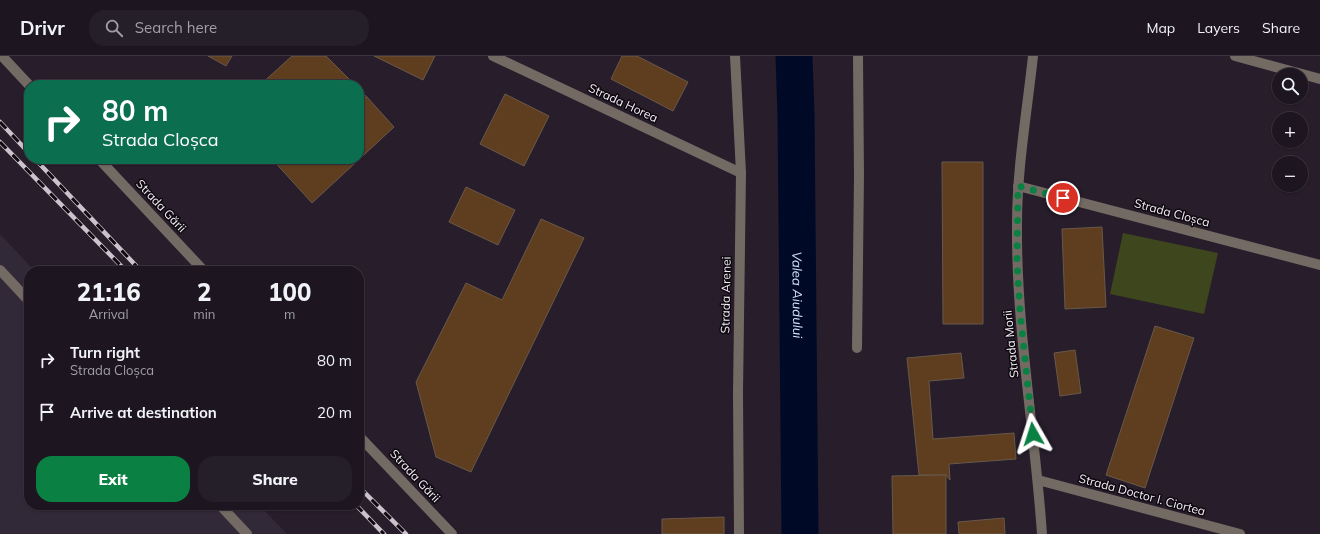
<!DOCTYPE html>
<meta charset="utf-8">
<style>
body{margin:0;font-family:Mulish,sans-serif;background:#251f29;color:#f1f3f6;height:100vh;display:flex;flex-direction:column;font-size:15px;white-space:nowrap}
*{box-sizing:border-box;margin:0}
p{font-size:13px;color:#a09fa5}
.icon{flex:none;width:22px;height:22px;fill:none;stroke:currentColor;stroke-width:2;stroke-linecap:round;stroke-linejoin:round}
.map{position:relative;flex:1;overflow:hidden}
.panel{position:absolute;left:24px;top:210px;width:340px;height:244px;display:flex;flex-direction:column;background:#1d1620;border-radius:16px;box-shadow:0 1px 3px #0004,0 0 0 1px #3b353e}
.panel>*{flex:none}
.top-card{position:absolute;left:24px;top:24px;width:340px;height:84px;border-radius:16px;box-shadow:0 1px 3px #0004,0 0 0 1px #3b353e;background:#0b6e4f;color:#fff;overflow:hidden}
.tools{position:absolute;left:1272px;top:12px;display:grid;gap:8px}
.tools a{display:grid;place-items:center;width:36px;height:36px;border-radius:50%;background:#1d1620;box-shadow:0 1px 3px #0004,0 0 0 1px #3b353e;font-size:20px}
.pin{position:absolute;display:grid;place-items:center;width:34px;height:34px;color:#fff;margin:-17px;border:2px solid #fff;border-radius:50%;box-shadow:0 1px 4px #0007}
.me{position:absolute;width:44px;margin:-22px;rotate:354deg;stroke-linejoin:round;filter:drop-shadow(0 0 3px #0008)}
.turn{display:flex;align-items:center;gap:14px;height:84px;padding:0 12px;font-size:18px}
.turn .icon{width:52px;height:52px;stroke-width:2.5}
.turn b{display:block;font-size:28px;line-height:34px}
.eta{display:flex;justify-content:space-evenly;align-items:center;height:68px;text-align:center}
.eta b{font-size:24px;font-weight:800;line-height:28px}
.action{display:flex;gap:8px;margin-top:auto;padding:8px 12px}
.action a{flex:1;height:46px;border-radius:16px;background:#0b8043;color:#fff;font-size:16px;font-weight:800;line-height:46px;text-align:center}
.action a+a{background:#251f29;color:#f1f3f6}
ul{padding:0;list-style:none}
li{display:flex;align-items:center;gap:12px;height:52px;padding:0 12px}
li div{flex:1}
li b{display:block;font-size:15px}
li em{font-style:normal}
header{display:flex;align-items:center;gap:24px;box-sizing:border-box;height:56px;padding:0 20px;background:#1d1620;border-bottom:1px solid #3b353e}
header strong{font-size:19px}
nav{display:flex;gap:22px;margin-inline-start:auto;font-size:14px}
.search{width:280px;height:36px;background:#251f29;display:flex;align-items:center;gap:10px;box-sizing:border-box;padding:0 14px;border-radius:16px;color:#a09fa5;font-size:15px}
.map>svg:first-child{display:block}
.industrial{fill:#312938}
.green{fill:#3e461d}
.lines{fill:none;stroke-linecap:round;stroke-linejoin:round}
.river{stroke:#000a27;stroke-width:37}
.building{fill:#5f3e1f;stroke:#69584a}
.minor{stroke:#736a64;stroke-width:10}
.rail-casing{stroke:#cac2cd;stroke-width:4.5}
.rail{stroke:#0e090f;stroke-width:3;stroke-dasharray:9;stroke-linecap:butt}
.route{stroke:#0b8043;stroke-width:7;stroke-dasharray:0 12.6}
.labels{text-anchor:middle;stroke-width:3;stroke-linejoin:round;paint-order:stroke}
.street-label{font-size:12px;fill:#f5eef8;stroke:#0e090f}
.water-label{font-size:13px;font-style:italic;fill:#d4e4fd;stroke:#0e090f}
</style>
<header>
<strong>Drivr</strong>
<div class="search"><svg class="icon" aria-label="search" viewBox="0 0 24 24"><circle cx="10" cy="10" r="6"/><path d="M15 15l6 6"/></svg>Search here</div>
<nav><a>Map</a><a>Layers</a><a>Share</a></nav>
</header>
<div class="map">
<svg width="1320" height="478" viewBox="0 0 1320 478">
<rect width="100%" height="100%" fill="#271d2b"/>
<polygon class="industrial" points="0,178 35,215 29,215 29,449 259,449 287,478 0,478"/>
<polygon class="green" points="1123,177 1218,197 1204,258 1110,238"/>
<g class="lines">
<path class="river" id="s1" d="M794 0 796 59 800 478"/>
</g>
<g class="building">
<polygon points="208,0 232,0 226,10"/>
<polygon points="292,0 326,0 355,29 296,29 294,27 292,29 260,29"/>
<polygon points="374,0 435,0 423,24"/>
<polygon points="622,0 637,0 688,26 673,55 611,23"/>
<polygon points="359,33 367,41 359,49"/>
<polygon points="505,38 549,60 524,110 480,88"/>
<polygon points="367,41 394,71 312,147 272,103 359,103 359,49"/>
<polygon points="942,106 983,106 983,268 943,268"/>
<polygon points="466,131 515,154 498,189 449,166"/>
<polygon points="541,163 584,182 471,416 436,401 416,326 466,227 502,244"/>
<polygon points="1102,171 1106,251 1065,253 1062,173"/>
<polygon points="1155,270 1194,282 1145,432 1106,419"/>
<polygon points="1075,294 1081,337 1060,340 1054,297"/>
<polygon points="961,297 964,322 929,325 933,383 1014,377 1016,403 949,408 950,424 946,419 919,419 907,302"/>
<polygon points="946,419 946,478 893,478 892,420"/>
<polygon points="724,461 724,478 662,478 662,463"/>
<polygon points="1004,462 1005,478 959,478 958,466"/>
</g>
<g class="lines">
<g class="minor">
<polyline points="2,0 29,29"/>
<polyline points="493,0 741,117"/>
<polyline points="735,0 741,117 738,337 739,478"/>
<path d="M1033 0C1027 56 1017 112 1017 168 1016 272 1035 375 1042 478"/>
<polyline points="1235,0 1320,23"/>
<polyline points="99,103 204,215"/>
<polyline points="1018,130 1320,209"/>
<polyline points="0,214 29,245"/>
<polyline points="857,292 859,119 858,0"/>
<polyline points="359,380 452,478"/>
<polyline points="1038,424 1240,478"/>
<polyline points="220,449 247,478"/>
</g>
<defs>
<g id="rail">
<polyline points="0,66 29,97"/>
<polyline points="0,86 126,215"/>
<polyline points="35,103 141,215"/>
<polyline points="359,431 406,478"/>
<polyline points="356,449 384,478"/>
</g>
</defs>
<use href="#rail" class="rail-casing"/>
<use href="#rail" class="rail"/>
</g>
<g class="lines">
<polyline class="route" points="1033,378 1020,256 1017,205 1018,130 1063,142"/>
</g>
<g class="labels">
<g class="street-label">
<text transform="translate(623 47) rotate(25)" y="4">Strada Horea</text>
<text transform="translate(161 150) rotate(47)" y="4">Strada Gării</text>
<text transform="translate(1172 157) rotate(15)" y="4">Strada Cloșca</text>
<text transform="translate(726 239) rotate(-89)" y="4">Strada Arenei</text>
<text transform="translate(1011 288) rotate(-96)" y="4">Strada Morii</text>
<text transform="translate(415 420) rotate(47)" y="4">Strada Gării</text>
<text transform="translate(1142 439) rotate(15)" y="4">Strada Doctor I. Ciortea</text>
</g>
<g class="water-label">
<text dy="5" stroke="none"><textPath href="#s1" startOffset="239">Valea Aiudului</textPath></text>
</g>
</g>
</svg>
<div class="tools">
<a><svg class="icon" aria-label="search" viewBox="0 0 24 24"><circle cx="10" cy="10" r="6"/><path d="M15 15l6 6"/></svg></a>
<a>+</a>
<a>−</a>
</div>
<div class="pin" style="left:1063px;top:142px;background:#d93025"><svg class="icon" aria-label="arrive" viewBox="0 0 24 24"><path d="M6 21V4h12l-3 4 3 4H6"/></svg></div>
<svg class="me" style="left:1033px;top:378px" viewBox="-20 -20 40 40"><path d="M0-17L14 15 0 8-14 15z" fill="#0b8043" stroke="#fff" stroke-width="4"/></svg>
<div class="top-card">
<div class="turn"><svg class="icon" aria-label="right" viewBox="0 0 24 24"><path d="M7 20v-9h11M14 6l5 5-5 5"/></svg><div><b>80 m</b>Strada Cloșca</div></div>
</div>
<section class="panel">
<div class="eta">
<div><b>21:16</b><p>Arrival</p></div>
<div><b>2</b><p>min</p></div>
<div><b>100</b><p>m</p></div>
</div>
<ul>
<li><svg class="icon" aria-label="right" viewBox="0 0 24 24"><path d="M7 20v-9h11M14 6l5 5-5 5"/></svg><div><b>Turn right</b><p>Strada Cloșca</p></div><em>80 m</em></li>
<li><svg class="icon" aria-label="arrive" viewBox="0 0 24 24"><path d="M6 21V4h12l-3 4 3 4H6"/></svg><div><b>Arrive at destination</b></div><em>20 m</em></li>
</ul>
<div class="action"><a>Exit</a><a>Share</a></div>
</section>
</div>
